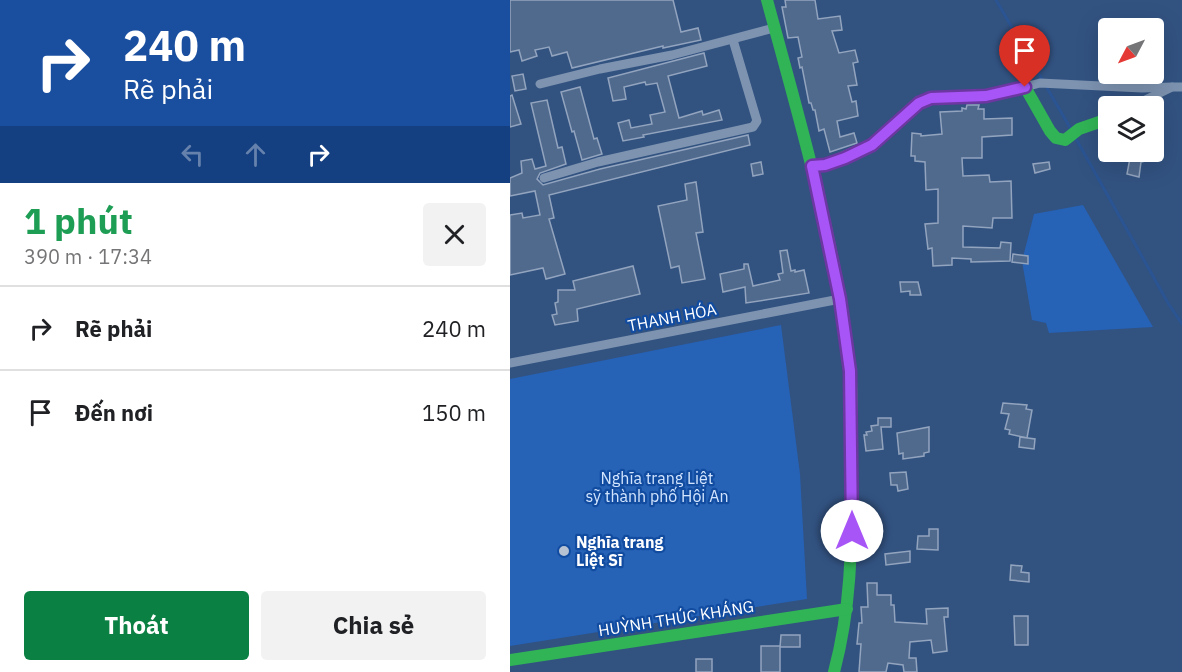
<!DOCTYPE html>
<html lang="vi">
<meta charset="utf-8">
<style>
body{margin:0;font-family:"IBM Plex Sans",sans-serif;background:#f2f2f2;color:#202124;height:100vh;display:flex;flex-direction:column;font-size:22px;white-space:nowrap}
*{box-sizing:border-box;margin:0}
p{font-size:20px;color:#757577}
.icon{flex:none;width:33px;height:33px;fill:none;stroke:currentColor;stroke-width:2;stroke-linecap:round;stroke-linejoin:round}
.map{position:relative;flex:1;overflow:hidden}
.sheet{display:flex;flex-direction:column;background:#fff;width:510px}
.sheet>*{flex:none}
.top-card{background:#1a4fa0;color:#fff;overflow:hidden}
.needle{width:39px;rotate:229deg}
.tools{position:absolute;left:588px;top:18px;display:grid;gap:12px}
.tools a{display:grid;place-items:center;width:66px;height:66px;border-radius:6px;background:#fff;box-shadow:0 6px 24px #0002;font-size:30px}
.pin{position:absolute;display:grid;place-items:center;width:51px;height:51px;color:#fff;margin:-62px -26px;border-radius:50% 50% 50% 0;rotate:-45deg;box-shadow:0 0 6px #0007}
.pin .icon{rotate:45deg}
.me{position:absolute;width:66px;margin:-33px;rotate:0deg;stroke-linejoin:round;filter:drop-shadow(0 0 4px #0008)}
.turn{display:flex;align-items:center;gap:21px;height:126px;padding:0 24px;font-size:27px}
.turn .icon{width:78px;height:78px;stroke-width:2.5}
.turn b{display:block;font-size:42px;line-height:51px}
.lanes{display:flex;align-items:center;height:57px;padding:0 24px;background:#0003;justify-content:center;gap:30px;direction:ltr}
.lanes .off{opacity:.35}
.round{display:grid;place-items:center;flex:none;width:63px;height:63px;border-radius:6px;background:#f2f2f2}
.headline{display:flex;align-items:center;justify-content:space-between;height:102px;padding:0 24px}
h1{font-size:36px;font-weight:800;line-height:45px;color:#1e9e55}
.cta{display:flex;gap:12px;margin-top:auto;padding:12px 24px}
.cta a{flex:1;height:69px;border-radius:6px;background:#0b8043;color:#fff;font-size:24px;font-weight:800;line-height:69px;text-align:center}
.cta a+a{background:#f2f2f2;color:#202124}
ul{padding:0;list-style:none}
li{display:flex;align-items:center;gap:18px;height:84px;padding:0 24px;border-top:2px solid #e0e0e0}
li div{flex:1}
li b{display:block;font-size:22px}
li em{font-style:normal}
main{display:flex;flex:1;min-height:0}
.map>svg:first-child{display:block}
.green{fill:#2662b6}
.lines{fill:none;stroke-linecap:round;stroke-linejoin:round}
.stream{stroke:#2a5492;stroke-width:3}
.building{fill:#506a8e;stroke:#92a4be;stroke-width:1.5}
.street{stroke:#7d93b0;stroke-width:9}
.fast{stroke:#30b455;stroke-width:12}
.route-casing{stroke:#6d37a1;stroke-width:15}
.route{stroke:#a855f7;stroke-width:10}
.poi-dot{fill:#b7c2d3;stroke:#114ca1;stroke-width:2}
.labels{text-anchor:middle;stroke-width:4.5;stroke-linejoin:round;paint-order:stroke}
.street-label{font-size:16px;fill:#fff;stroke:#114ca1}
.park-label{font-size:16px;fill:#d3e5fe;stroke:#114ca1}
.poi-label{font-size:16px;font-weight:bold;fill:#fff;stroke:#114ca1;text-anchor:start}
</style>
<main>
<section class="sheet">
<div class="top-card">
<div class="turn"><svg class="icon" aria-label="right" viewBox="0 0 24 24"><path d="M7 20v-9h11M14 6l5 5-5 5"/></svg><div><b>240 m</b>Rẽ phải</div></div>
<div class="lanes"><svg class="icon off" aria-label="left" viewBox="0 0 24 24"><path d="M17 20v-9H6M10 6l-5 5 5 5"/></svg><svg class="icon off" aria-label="ahead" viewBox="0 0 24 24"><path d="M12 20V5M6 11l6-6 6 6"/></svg><svg class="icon" aria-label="right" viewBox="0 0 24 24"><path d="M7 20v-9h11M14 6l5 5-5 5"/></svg></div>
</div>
<div class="headline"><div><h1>1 phút</h1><p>390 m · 17:34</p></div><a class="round"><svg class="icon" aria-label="close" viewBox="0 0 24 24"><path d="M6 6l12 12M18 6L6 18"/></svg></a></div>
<ul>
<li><svg class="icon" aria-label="right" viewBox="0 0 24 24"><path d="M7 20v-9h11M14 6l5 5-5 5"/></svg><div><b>Rẽ phải</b></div><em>240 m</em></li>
<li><svg class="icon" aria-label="arrive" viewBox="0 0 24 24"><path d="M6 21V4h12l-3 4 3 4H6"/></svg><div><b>Đến nơi</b></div><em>150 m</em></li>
</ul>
<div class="cta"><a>Thoát</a><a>Chia sẻ</a></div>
</section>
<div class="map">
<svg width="672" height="672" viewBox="0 0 672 672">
<rect width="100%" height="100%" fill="#325280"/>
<g class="green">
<polygon points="573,205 643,327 539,333 536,323 522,320 512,261 524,214"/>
<polygon points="271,325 290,474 297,599 0,646 0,379"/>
</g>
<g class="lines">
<g class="stream">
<polyline points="486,0 562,131"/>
<polyline points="565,137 658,303 672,324"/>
</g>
</g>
<g class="building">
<polygon points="0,0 163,0 171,32 188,28 191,40 153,48 153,46 62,68 57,52 42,56 39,47 25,50 27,56 12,61 9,50 0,52"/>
<polygon points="275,0 305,0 308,19 330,16 332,30 322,31 329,53 345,50 348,62 343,63 347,85 338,86 342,102 346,101 348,116 327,121 330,137 344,133 347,143 320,152 314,129 309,131 305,110 303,110 301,103 299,103 292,67 290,68 288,58 292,57 288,37 278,38 272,7 276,7"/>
<polygon points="194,53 197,66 158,76 169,118 192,111 193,115 209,110 212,120 133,135 134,137 113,141 108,123 119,120 121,128 142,124 140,115 155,112 147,83 136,85 135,82 114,87 116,99 103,101 98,78"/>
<polygon points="13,74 16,89 5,91 2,76"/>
<polygon points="70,87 84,139 87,138 92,154 72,160 64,131 62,132 51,92"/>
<polygon points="2,95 11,124 0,127 0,96"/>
<polygon points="37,100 48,148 52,147 56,164 30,173 27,179 33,185 90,169 238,135 240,145 39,195 44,218 39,219 55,274 36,279 33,268 0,275 0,215 12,213 13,218 30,215 25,191 0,196 0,178 12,173 11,161 22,159 25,169 36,166 21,103"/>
<polygon points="457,105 469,105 468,109 474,109 474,119 502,118 502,135 472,137 472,158 452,158 453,176 479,175 480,182 501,181 502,218 483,218 482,228 453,226 453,247 490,248 491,242 501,243 500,261 461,262 461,259 442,258 442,265 423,266 422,248 418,249 415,224 428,223 428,189 416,190 415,162 405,161 405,156 401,156 402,133 411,134 411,136 432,134 430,112 452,111 452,108 456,109"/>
<polygon points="625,152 634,152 636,161 631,162 629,177 617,174 620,158 627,160"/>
<polygon points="251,162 253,174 243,176 241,164"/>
<polygon points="539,162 540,169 525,173 523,164"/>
<polygon points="186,182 193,232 186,233 195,279 172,283 169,266 161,268 148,206 177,200 175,184"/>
<polygon points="277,250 281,271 285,270 285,272 294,270 299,293 236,303 235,287 213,292 210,274 234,269 234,264 238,264 243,286 270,280 268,274 273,273 270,251"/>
<polygon points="503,254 518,256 518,264 502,262"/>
<polygon points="123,266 130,294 67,309 68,321 45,325 42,315 47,314 45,303 48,302 48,290 65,290 63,281"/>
<polygon points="390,282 408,282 411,295 400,295 400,291 391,292"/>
<polygon points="493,403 517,405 516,409 522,410 517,438 499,434 500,430 495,429 499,414 491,413"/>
<polygon points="368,418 381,418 381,427 371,427 373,449 356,451 354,435 357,435 356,432 362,431 361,426 368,425"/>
<polygon points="419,427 419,452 414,453 414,456 393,459 393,453 389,454 387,433"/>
<polygon points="510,437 525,439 524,449 509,447"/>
<polygon points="396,472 398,489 388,491 387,485 381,485 380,473"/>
<polygon points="419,529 428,529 428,550 407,549 408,536 419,536"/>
<polygon points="400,551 400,562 376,565 375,554"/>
<polygon points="501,565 512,566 511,572 519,573 519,582 500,580"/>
<polygon points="357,583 367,583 367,595 381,595 381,605 384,605 385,622 417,624 416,609 438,608 438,617 434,617 437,651 423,653 421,640 400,642 399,658 406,658 407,672 394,672 393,665 378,663 376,672 349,672 351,644 347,644 349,623 352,623 351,607 358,607"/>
<polygon points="504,616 518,616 518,645 505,645"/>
<polygon points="271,635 290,635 290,647 270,647"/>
<rect x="251" y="646" width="19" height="26"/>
<rect x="186" y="659" width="16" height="13"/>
</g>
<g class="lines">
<g class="street">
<polyline points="30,84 90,69 162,55 264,28"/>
<polyline points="515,87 530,83 632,88 662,87"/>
<polyline points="623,106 662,87 672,87"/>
<polyline points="34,178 88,162 243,127 247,121 223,40"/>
<polyline points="0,363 330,299"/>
</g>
<g class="fast">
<path d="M257 0C290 121 326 243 340 369 344 406 341 445 341 482 342 549 341 608 324 672"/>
<polyline points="302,166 315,165 362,145 409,103 421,98 476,96 515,87 540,131 546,138 555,140 569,129 598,119"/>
<polyline points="0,660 337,609"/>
</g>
</g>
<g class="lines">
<defs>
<polyline id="route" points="342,531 340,371 330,299 302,166 315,165 335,158 362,145 409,103 421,98 476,96 515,87"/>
</defs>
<use href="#route" class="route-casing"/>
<use href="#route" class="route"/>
</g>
<circle class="poi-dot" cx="54" cy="551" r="6"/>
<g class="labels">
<g class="street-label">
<text transform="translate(162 317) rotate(-11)" y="6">THANH HÓA</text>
<text transform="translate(166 618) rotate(-9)" y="6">HUỲNH THÚC KHÁNG</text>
</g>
<g class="park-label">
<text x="147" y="484">Nghĩa trang Liệt<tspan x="147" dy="18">sỹ thành phố Hội An</tspan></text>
</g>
<g class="poi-label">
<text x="66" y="548">Nghĩa trang<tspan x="66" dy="18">Liệt Sĩ</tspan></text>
</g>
</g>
</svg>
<div class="tools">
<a><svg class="needle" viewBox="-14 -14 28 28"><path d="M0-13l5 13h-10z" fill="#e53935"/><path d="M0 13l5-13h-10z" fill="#757577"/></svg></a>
<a><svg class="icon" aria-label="layers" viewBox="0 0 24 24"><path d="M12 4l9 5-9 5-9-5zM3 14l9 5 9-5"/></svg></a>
</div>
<div class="pin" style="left:515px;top:87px;background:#d93025"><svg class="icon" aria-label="arrive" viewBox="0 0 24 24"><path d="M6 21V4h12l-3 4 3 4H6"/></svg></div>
<svg class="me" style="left:342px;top:531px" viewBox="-20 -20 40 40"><circle r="19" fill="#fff"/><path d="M0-13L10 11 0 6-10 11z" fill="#a855f7"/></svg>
</div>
</main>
